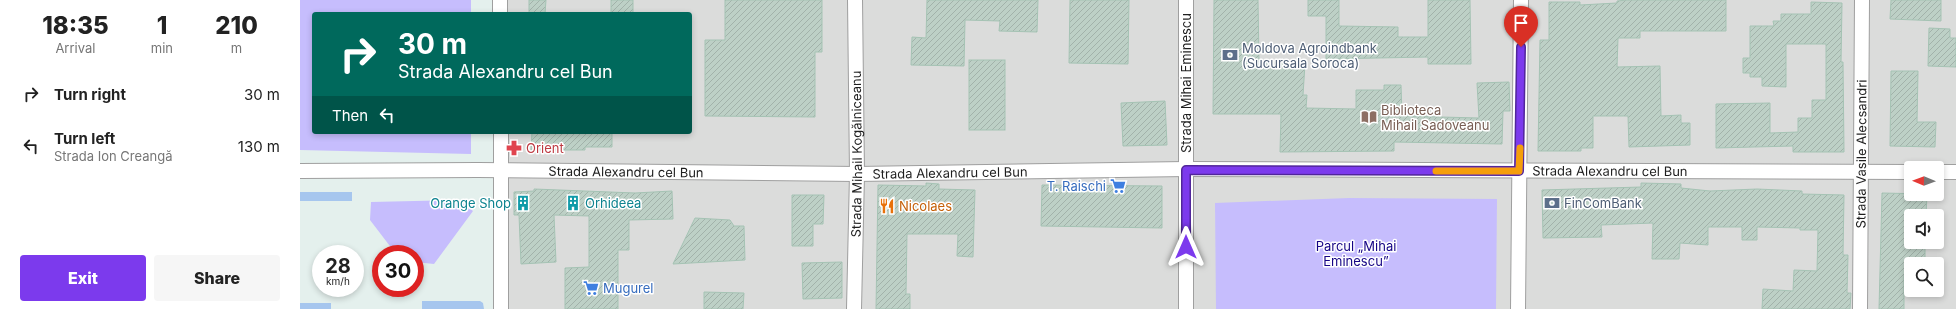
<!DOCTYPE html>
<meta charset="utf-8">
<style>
body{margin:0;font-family:Inter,sans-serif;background:#f6f6f6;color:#222;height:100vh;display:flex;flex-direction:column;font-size:15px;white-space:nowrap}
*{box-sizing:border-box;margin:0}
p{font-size:13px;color:#767676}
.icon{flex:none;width:22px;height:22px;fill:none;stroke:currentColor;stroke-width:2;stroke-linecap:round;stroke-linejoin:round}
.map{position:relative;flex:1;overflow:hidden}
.drawer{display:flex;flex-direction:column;background:#fff;width:300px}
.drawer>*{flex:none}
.top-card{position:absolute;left:12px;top:12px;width:380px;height:122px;border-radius:4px;box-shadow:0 2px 6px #0003;background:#00695c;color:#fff;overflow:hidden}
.needle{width:26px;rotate:271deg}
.tools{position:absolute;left:1604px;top:161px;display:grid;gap:8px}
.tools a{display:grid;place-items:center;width:40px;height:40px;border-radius:4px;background:#fff;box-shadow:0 2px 6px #0003;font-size:20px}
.speed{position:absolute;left:12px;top:245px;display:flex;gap:8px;font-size:20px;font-weight:700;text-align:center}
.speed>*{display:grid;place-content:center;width:52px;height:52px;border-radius:50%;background:#fff;box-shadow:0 2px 6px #0003;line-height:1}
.speed small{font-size:10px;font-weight:400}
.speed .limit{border:6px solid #d22;background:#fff;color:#111}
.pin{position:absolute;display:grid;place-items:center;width:34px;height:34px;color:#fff;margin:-41px -17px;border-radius:50% 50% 50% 0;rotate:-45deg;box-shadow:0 0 4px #0007}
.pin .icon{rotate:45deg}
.me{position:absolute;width:44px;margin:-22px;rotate:0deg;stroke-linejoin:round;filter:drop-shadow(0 0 3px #0008)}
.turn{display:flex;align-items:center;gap:14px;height:84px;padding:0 20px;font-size:18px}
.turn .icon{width:52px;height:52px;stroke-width:2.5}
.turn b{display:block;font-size:28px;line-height:34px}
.then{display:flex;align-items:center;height:38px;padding:0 20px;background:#0003;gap:8px;font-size:15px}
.eta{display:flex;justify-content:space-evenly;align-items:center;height:68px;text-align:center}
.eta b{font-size:24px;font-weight:800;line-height:28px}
.action{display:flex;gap:8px;margin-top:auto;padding:8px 20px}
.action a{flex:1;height:46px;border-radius:4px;background:#7c3aed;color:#fff;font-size:16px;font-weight:800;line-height:46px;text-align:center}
.action a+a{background:#f6f6f6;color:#222}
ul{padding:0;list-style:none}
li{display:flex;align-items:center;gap:12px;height:52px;padding:0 20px}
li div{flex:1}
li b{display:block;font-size:15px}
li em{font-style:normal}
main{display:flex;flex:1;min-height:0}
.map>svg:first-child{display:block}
.residential{fill:#dbdcdb;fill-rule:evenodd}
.grass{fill:#a6c6ee}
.park{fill:#c6bdfd}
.building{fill:url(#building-hatch);stroke:#a5c3b4}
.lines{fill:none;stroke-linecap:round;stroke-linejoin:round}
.minor-casing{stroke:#9f9f9f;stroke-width:16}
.minor{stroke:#fff;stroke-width:14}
.route-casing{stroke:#51269a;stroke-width:10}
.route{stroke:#7c3aed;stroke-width:7}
.slow{stroke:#f59e0b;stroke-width:7}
.labels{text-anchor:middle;stroke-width:3;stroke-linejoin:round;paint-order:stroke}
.service-label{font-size:13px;fill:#4e5e75;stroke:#fff;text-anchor:start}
.street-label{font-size:13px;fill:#1e1e1e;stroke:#fff}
.education-label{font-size:13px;fill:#785e54;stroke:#fff;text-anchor:start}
.health-label{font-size:13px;fill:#be3a42;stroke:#fff;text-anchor:start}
.shop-label{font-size:13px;fill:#366cbe;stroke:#fff;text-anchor:end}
.culture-label{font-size:13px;fill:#0d838f;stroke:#fff;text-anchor:end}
.food-label{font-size:13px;fill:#c56008;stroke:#fff;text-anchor:start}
.park-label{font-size:13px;fill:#150485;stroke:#fff}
</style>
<main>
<section class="drawer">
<div class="eta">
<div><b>18:35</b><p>Arrival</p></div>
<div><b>1</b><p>min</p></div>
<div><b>210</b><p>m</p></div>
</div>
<ul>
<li><svg class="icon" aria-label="right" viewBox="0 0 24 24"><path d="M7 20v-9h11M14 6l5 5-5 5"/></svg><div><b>Turn right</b></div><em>30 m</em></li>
<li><svg class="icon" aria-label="left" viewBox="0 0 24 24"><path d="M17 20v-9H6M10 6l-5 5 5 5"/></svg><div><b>Turn left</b><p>Strada Ion Creangă</p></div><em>130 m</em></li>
</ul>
<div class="action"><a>Exit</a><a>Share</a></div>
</section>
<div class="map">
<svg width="1656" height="309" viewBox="0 0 1656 309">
<defs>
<pattern id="building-hatch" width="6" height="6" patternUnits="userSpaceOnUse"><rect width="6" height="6" fill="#bdd0c6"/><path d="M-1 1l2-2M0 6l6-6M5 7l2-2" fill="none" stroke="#a2b2aa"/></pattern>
</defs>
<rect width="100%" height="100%" fill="#e4f0ed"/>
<path class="residential" d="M193 0H1656V309H193V132H390V14H193ZM1611 168H1637V194H1611ZM1611 216H1637V242H1611ZM1611 264H1637V290H1611Z"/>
<g class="grass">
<rect x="0" y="192" width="52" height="9"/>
<polygon points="122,301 180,301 183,303 184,309 122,309"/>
<rect x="0" y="303" width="31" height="6"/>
</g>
<g class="park">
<polygon points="0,0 171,0 171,14 14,14 14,132 171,132 171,154 0,150"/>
<polygon points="1049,198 1197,199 1196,309 916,309 915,203"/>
<polygon points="158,200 173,211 134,264 115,262 115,254 96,254 70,220 71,202"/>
</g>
<g class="building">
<polygon points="229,0 246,0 245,14 229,14"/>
<rect x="311" y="0" width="22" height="14"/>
<polygon points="425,0 522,0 522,52 515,52 515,117 405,116 405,40 425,40"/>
<polygon points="627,0 738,0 737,32 699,31 700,21 665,20 664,66 611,65 612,37 626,38"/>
<polygon points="770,0 829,0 828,64 769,63"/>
<polygon points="914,0 958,0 959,61 1005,64 1003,95 1007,95 1006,108 1056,109 1056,90 1084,90 1084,85 1101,85 1102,116 1179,118 1177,83 1209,82 1210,111 1203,111 1202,144 1094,142 1094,151 980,152 981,114 913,114"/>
<polygon points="1008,0 1039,0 1039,26 1098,27 1098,37 1128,37 1128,0 1170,0 1171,64 1128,64 1128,57 1026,59 1026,16 1008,16"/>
<polygon points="1327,0 1426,0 1426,31 1340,31 1340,38 1318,38 1317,67 1360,66 1361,116 1381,115 1381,123 1390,123 1390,145 1329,147 1328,116 1293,116 1293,148 1281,148 1281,151 1238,151 1240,40 1249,40 1249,2 1280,2 1280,5 1317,3 1317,1"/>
<polygon points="1591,0 1641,0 1641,21 1590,19"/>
<polygon points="1511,2 1542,3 1541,62 1543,62 1544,152 1493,152 1493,146 1416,148 1416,104 1470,103 1470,133 1498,132 1498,118 1512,118 1512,100 1526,100 1526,44 1486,44 1486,87 1462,86 1462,77 1450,77 1450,73 1443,73 1443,58 1450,58 1450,26 1474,26 1473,21 1481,21 1481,14 1511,14"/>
<polygon points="1629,28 1650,29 1650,38 1656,38 1656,67 1628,66"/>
<rect x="669" y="60" width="36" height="70"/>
<polygon points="1591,71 1618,71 1617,122 1636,122 1635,147 1590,146"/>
<polygon points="865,101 867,145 823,146 821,103"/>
<polygon points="232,132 312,132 312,147 285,147 285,150 231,150"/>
<polygon points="626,183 639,184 639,189 675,190 673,257 657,256 658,234 607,234 606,294 610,294 610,309 576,309 578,185 626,186"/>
<polygon points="1341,183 1381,184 1381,188 1410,191 1457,189 1502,191 1502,194 1544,195 1543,255 1548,255 1547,293 1551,293 1550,309 1462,309 1463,289 1493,291 1494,270 1517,271 1518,230 1500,230 1500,228 1457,227 1457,240 1442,240 1442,227 1408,227 1408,245 1380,243 1379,259 1352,259 1353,223 1301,225 1302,237 1243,238 1242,190 1341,187"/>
<polygon points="742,185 862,186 862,228 741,226"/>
<polygon points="234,189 335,193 372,191 373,219 329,220 329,250 318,250 318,309 265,309 265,268 289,267 289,216 254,215 256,262 221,264 219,215 214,215 214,192 234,191"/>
<polygon points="1582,193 1627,194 1626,216 1611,216 1611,242 1625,242 1625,264 1611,264 1611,275 1604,275 1604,309 1579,309"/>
<polygon points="492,195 524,195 523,224 513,224 513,246 492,246"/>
<polygon points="395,218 430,220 434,226 444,226 445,260 373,264"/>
<polygon points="542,262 542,298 503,299 502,263"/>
<polygon points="404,292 444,293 443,309 404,309"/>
</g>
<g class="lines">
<defs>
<g id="minor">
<polyline points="200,0 200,14"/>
<polyline points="886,0 886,309"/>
<polyline points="201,132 201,309"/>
<path id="s1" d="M0 171 177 170 557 174 886 169 1611 172"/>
<polyline points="1637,172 1656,172"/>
<path id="s2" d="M554 309 557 174 555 0"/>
<polyline points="1218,309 1221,0"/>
<path id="s3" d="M1560 309 1562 0"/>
</g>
</defs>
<use href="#minor" class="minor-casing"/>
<use href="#minor" class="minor"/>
</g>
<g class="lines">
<defs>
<polyline id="route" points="886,247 886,170 1219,171 1221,47"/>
</defs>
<use href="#route" class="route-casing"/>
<use href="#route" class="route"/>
<polyline class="slow" points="1136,171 1219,171 1220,148"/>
</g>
<defs>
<symbol id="bank-bare" viewBox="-9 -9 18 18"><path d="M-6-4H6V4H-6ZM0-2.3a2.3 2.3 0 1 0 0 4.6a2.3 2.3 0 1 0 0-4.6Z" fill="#5c6f8a" stroke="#fff" stroke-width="2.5" paint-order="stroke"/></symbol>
<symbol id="library-bare" viewBox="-9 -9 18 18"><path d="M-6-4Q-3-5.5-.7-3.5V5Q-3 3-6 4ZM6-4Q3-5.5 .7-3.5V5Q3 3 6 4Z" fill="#8d6e63" stroke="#fff" stroke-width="2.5" paint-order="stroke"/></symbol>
<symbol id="pharmacy-bare" viewBox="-9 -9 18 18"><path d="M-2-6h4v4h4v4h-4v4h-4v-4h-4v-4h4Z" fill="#e0444e" stroke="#fff" stroke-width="2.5" paint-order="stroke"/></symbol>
<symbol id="supermarket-bare" viewBox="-9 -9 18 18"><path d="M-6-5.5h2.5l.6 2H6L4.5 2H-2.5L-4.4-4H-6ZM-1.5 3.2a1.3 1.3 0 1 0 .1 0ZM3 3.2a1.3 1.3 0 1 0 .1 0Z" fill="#3f7fe0" stroke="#fff" stroke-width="2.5" paint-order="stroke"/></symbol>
<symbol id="building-bare" viewBox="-9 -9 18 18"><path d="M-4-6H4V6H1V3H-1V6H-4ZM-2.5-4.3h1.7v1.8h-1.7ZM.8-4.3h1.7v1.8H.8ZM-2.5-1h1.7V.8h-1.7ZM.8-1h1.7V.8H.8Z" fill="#0f9aa8" stroke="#fff" stroke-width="2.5" paint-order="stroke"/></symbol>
<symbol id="restaurant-bare" viewBox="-9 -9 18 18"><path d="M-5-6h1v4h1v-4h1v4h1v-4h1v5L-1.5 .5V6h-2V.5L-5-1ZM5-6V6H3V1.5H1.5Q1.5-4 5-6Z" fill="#e8710a" stroke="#fff" stroke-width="2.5" paint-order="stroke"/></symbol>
</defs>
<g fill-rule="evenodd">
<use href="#bank-bare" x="919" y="44" width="22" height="22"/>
<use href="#library-bare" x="1058" y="106" width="22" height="22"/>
<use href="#pharmacy-bare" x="203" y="137" width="22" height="22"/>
<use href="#supermarket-bare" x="807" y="175" width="22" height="22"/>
<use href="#building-bare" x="212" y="192" width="22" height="22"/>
<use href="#building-bare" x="262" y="192" width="22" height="22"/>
<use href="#bank-bare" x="1241" y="192" width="22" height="22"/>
<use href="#restaurant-bare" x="576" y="195" width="22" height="22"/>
<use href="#supermarket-bare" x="280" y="277" width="22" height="22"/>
</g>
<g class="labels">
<g class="service-label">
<text x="942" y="53">Moldova Agroindbank<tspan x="942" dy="15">(Sucursala Soroca)</tspan></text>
<text x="1264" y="208">FinComBank</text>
</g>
<g class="street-label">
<text transform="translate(886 83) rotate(-90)" y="5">Strada Mihai Eminescu</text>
<text dy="5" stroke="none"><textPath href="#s2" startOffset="155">Strada Mihail Kogălniceanu</textPath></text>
<text dy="5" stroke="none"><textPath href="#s3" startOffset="155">Strada Vasile Alecsandri</textPath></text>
<text dy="5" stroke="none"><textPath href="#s1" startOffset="326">Strada Alexandru cel Bun</textPath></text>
<text dy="5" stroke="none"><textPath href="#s1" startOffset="1310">Strada Alexandru cel Bun</textPath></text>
<text dy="5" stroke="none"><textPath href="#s1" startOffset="650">Strada Alexandru cel Bun</textPath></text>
</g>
<g class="education-label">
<text x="1081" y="115">Biblioteca<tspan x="1081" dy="15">Mihail Sadoveanu</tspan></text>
</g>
<g class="health-label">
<text x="226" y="153">Orient</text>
</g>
<g class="shop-label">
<text x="806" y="191">T. Raischi</text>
<text x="303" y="293" text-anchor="start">Mugurel</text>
</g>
<g class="culture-label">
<text x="211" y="208">Orange Shop</text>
<text x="285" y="208" text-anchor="start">Orhideea</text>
</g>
<g class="food-label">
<text x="599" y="211">Nicolaes</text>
</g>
<g class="park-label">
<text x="1056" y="251">Parcul „Mihai<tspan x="1056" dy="15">Eminescu”</tspan></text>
</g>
</g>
</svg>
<div class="tools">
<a><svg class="needle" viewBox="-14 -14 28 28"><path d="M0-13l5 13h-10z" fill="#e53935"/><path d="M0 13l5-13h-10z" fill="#767676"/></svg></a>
<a><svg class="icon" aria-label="sound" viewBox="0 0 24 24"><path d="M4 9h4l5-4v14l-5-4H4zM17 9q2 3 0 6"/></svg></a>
<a><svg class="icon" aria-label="search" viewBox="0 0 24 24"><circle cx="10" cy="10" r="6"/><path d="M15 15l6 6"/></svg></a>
</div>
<div class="speed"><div>28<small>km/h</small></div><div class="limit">30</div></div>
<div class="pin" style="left:1221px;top:47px;background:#d93025"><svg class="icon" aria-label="arrive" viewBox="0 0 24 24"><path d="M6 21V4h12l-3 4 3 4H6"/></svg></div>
<svg class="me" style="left:886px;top:247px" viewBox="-20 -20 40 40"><path d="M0-17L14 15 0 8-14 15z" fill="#7c3aed" stroke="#fff" stroke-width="4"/></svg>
<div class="top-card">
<div class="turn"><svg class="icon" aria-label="right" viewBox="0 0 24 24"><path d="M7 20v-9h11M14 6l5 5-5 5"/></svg><div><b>30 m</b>Strada Alexandru cel Bun</div></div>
<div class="then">Then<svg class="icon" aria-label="left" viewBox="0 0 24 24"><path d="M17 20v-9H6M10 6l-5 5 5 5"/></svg></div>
</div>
</div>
</main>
